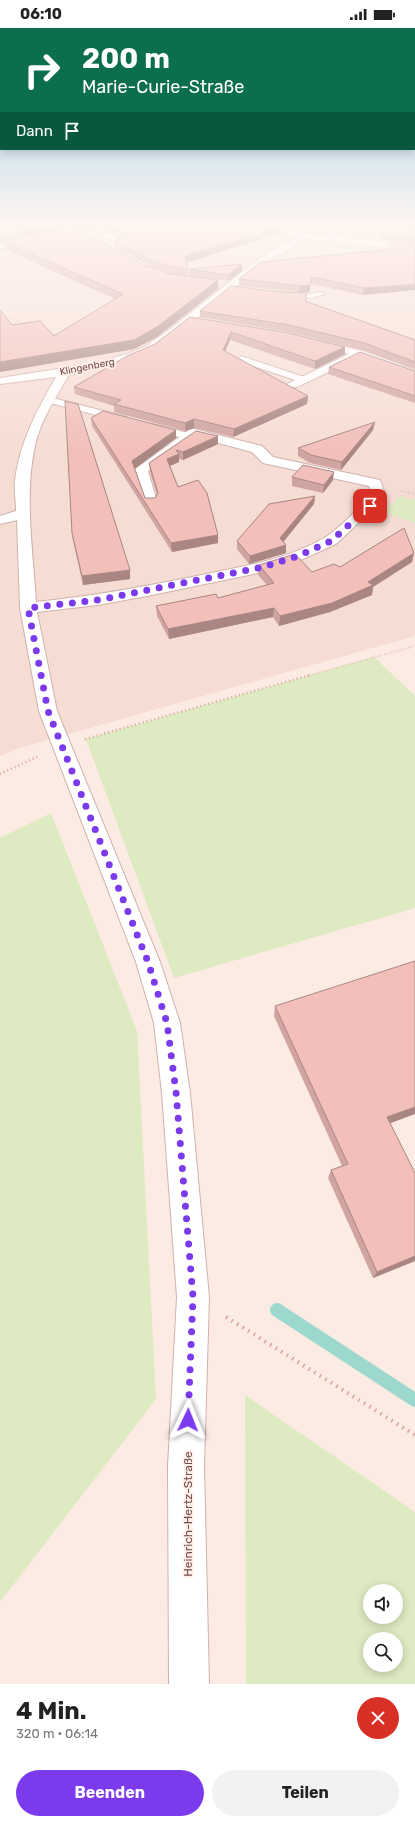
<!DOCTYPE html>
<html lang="de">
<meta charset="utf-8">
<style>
body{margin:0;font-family:Rubik,sans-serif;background:#f2f2f2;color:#222;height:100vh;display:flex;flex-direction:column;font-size:15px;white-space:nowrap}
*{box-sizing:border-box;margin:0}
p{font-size:13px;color:#767676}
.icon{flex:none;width:22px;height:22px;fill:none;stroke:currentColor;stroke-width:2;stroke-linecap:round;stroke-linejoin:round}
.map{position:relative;height:1656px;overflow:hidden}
.panel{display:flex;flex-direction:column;background:#fff;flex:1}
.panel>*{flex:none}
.banner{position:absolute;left:0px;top:0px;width:415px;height:122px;box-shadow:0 2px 10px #0003;background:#0b6e4f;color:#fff;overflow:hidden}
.fabs{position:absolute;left:363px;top:1556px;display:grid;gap:8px}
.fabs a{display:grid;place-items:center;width:40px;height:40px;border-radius:50%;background:#fff;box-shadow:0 2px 10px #0003;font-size:20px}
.pin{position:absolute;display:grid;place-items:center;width:34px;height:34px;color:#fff;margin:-17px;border-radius:8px;box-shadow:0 2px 6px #0006}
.me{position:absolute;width:44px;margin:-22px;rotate:2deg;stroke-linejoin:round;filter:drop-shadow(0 0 3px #0008)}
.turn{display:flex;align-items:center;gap:14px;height:84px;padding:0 16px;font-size:18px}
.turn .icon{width:52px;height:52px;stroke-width:2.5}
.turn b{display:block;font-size:28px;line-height:34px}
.then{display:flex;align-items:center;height:38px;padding:0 16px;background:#0003;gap:8px;font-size:15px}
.round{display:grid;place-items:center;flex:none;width:42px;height:42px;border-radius:21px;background:#f2f2f2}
.head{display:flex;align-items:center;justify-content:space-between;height:68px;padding:0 16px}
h1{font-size:24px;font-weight:700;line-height:30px}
.button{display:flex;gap:8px;margin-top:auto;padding:8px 16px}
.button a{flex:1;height:46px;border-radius:24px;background:#7c3aed;color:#fff;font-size:16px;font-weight:700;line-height:46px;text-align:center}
.button a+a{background:#f2f2f2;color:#222}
.status{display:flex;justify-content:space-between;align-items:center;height:28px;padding:0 20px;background:#fff;direction:ltr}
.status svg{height:11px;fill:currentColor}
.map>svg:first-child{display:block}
.residential{fill:#f6ddd4}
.green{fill:#deeac1;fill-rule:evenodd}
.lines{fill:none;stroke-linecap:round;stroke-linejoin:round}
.stream{stroke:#9dd8cf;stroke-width:14}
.service-casing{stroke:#d0b1ac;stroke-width:2}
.minor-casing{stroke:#d0b1ac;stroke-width:2}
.secondary-casing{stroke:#d6b1ab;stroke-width:2}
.path-far3{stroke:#d7a29d;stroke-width:1;stroke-dasharray:0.5 1.5;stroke-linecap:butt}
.path-far2{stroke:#d7a29d;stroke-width:2;stroke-dasharray:0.5 2;stroke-linecap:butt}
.path-far1{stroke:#d7a29d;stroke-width:2.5;stroke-dasharray:1 3;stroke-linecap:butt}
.path{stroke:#d7a29d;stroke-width:4;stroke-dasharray:1.5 5;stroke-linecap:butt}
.service{fill:#fff;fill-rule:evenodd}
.minor{fill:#fff;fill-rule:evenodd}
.secondary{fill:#fff;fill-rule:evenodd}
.wall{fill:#d0a4a0}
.shaded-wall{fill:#a98682}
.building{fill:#f2bfba;stroke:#a98682}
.route{stroke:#7c3aed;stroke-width:7;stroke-dasharray:0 12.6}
.labels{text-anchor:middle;stroke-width:4;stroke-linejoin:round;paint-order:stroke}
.far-street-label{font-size:10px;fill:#754b49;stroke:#fff0e9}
.street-label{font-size:12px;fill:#754b49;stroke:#fff0e9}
</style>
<div class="status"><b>06:10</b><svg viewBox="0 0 49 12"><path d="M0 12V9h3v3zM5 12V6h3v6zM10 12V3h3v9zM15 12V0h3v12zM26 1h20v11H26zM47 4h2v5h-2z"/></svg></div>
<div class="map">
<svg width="415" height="1656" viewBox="0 0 415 1656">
<rect width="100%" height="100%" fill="#fcebe3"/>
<polygon class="residential" points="0,194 415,194 415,608 16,721 0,728"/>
<g class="green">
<polygon points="327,216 328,216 382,221 279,229 298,218"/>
<polygon points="400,468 415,472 415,495 383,484"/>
<polygon points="374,629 415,668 415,880 174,950 86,711"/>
<polygon points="51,785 137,1003 156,1371 0,1574 0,810"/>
<path d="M245 1367 415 1484V1656H246ZM370 1563H396V1589H370ZM370 1611H396V1637H370Z"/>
</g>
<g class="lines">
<polyline class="stream" points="277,1282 415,1372"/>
<defs>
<g id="service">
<polygon points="362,194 372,195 318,211 313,210"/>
<polygon points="98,201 124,213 126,214 104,221 100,219 101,217 115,214 97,205 80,208 77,206"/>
<polygon points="27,211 29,212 29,214 0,220 0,216"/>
<polygon points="279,264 311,266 321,264 325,266 311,270 282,268 278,266"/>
<polygon points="241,328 307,350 309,352 307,354 301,354 238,333 236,331"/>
<polygon points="49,369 127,389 128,391 123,394 46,374 44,372"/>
<polygon points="152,396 188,405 189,407 184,410 148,401 147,399 148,397"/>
</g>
<g id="minor">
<polygon points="53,194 63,194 98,213 94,216 91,215"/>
<path d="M304 205 307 206V210L264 236 176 307 154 322 119 336 69 347C57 367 44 387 37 410 23 460 33 522 36 574 94 568 149 558 206 546 246 538 288 531 324 510 337 503 359 479 372 468L369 458 263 435 252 424 196 409 148 443 157 474 155 477H145L134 442 189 402 194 401 262 418 273 429 380 452 386 469 336 516 303 531 263 544 147 568 98 577 37 584 57 683 160 934 180 995 190 1065 209 1269 204 1438 209 1656H169L168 1438 177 1269 162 1065 154 995 136 934 39 683 20 580 17 492 0 496V488L16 483C16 473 14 462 15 452 20 414 37 382 56 349L0 356V350L96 335 130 325 146 318 169 302 257 232 286 214Z"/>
<polygon points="317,312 363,323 415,342 415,349 360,329 297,359 289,359 287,357 289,355 349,326 313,317 312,315"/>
</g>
<polygon id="secondary" points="243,194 256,194 304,205 415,217 415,223 304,211 244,196"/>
</defs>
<use href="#service" class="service-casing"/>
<use href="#minor" class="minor-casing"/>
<use href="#secondary" class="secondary-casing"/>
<g class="path-far3">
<polyline points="208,228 229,233"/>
<polyline points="0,285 5,289 27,296"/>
</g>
<g class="path-far2">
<polyline points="401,463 415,466"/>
<polyline points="307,648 415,618"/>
</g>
<g class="path-far1">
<polyline points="85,711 310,647"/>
<polyline points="0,746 39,728"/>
</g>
<polyline class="path" points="226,1289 415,1407"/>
<use href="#service" class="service"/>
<use href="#minor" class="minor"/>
<use href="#secondary" class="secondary"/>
</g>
<g class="wall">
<polygon points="0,194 63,195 64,200 146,238 170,246 218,252 218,261 157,309 134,321 0,344 0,282 12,297 54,308 115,271 4,221 3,214 0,214"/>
<polygon points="65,194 254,194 278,200 278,206 186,235 188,241 188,248 172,246 154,240 115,219 114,213 121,211 99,200 83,203"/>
<polygon points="262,194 282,194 282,198"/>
<polygon points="379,194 415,194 415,215 378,212 379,205 384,196"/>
<polygon points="389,215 415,218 363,267 311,256 309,264 299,264 239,258 239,251 385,222 389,221"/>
<polygon points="242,236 242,243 228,253 189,248 189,241"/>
<polygon points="279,264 307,265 306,273 415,312 415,341 363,322 288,304 200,289 200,283"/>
<polygon points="190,289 345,319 345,326 315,341 230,312 225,323 308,368 307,376 233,409 194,400 185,403 114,384 114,378 75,366 74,359 155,316"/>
<polygon points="329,339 415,343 415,375 328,346"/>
<polygon points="91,390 176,402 176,410 134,440 145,470 155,470 157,467 150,444 149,435 196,403 218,408 218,416 183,432 179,431 179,434 170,438 178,459 218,507 218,515 172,524 92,398"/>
<polygon points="375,394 373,402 341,442 310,435 298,428 298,420"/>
<polygon points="292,449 333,452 323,465 292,458"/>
<polygon points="315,468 314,476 283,514 286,517 286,525 249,536 237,521 237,513"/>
<polygon points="72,505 130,542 130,551 83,557 73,513"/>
<polygon points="412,534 373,559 372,567 330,584 279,598 273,589 169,611 157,588 156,578 218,570 267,557 258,547 259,537 312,544 340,539"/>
<polygon points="275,978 390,1095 415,1233 373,1250 328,1150 331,1142 342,1138 274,988"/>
</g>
<g class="shaded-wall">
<polygon points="96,194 98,194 99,200 83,203 83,197"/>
<polygon points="292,194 315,194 291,201"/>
<polygon points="63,195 64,202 2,213 3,214 0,214 0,208"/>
<polygon points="278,200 278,206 185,235 185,228"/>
<polygon points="242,236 242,243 228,253 228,247"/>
<polygon points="312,249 311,256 309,264 299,264 300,258"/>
<polygon points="218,252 218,261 157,309 134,321 0,344 0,334"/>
<polygon points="415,256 415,262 363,267 364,260"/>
<polygon points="231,304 230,312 223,329 223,322"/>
<polygon points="345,319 345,326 315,341 315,333"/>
<polygon points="308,368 307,376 233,409 234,401"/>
<polygon points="194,391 194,400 185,403 185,395"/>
<polygon points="375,394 373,402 341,442 342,434"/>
<polygon points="176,402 176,410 133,442 132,433"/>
<polygon points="218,408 218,416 183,432 183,424"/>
<polygon points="179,426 179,434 167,439 167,431"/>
<polygon points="334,444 333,452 323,465 324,457"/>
<polygon points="315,468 314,476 280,518 280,510"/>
<polygon points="218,507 218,515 172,524 171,515"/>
<polygon points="286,517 286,525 249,536 250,528"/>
<polygon points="414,525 412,534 373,559 372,567 330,584 279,598 280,588 368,554"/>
<polygon points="130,542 130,551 83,557 82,548"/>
<polygon points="274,580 273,589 169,611 168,601"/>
<polygon points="415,1079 415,1086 383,1098 387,1089"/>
<polygon points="415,1228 415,1233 373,1250 377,1244"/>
</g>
<g class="building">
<polygon points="0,194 60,194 63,195 0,208"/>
<polygon points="77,194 96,194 83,197"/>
<polygon points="99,194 254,194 278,200 185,228 188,241 172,239 153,233 114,213 126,209 127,207"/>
<polygon points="385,194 415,194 415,209 379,205"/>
<polygon points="72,199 146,238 170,246 218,252 157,299 134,312 0,334 0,282 12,297 40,293 54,308 123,266 2,213"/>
<polygon points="389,215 415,218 415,256 364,260 312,249 310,257 300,258 239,251 261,234 385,222 389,220"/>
<polygon points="242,236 228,247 189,241"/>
<polygon points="231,258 279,264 307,265 305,273 415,312 415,334 364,315 289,297 200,283"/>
<polygon points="190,289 288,305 345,319 315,333 231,304 223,322 308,368 234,401 194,391 185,395 114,376 121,372 74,359 127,328 155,316"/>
<polygon points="360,324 415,343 415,368 329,339"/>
<polygon points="65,373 78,376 130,542 82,548 72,505"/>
<polygon points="103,383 176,402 132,433 145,470 155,470 158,465 149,435 196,403 218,408 183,424 176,422 179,426 167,431 178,459 198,452 207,465 218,507 171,515 91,390"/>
<polygon points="375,394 342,434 311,427 298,420"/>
<polygon points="303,437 334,444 324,457 292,449"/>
<polygon points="315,468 280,510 286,517 250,528 237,513 269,476"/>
<polygon points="404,500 414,525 368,554 373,557 332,575 280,588 274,580 168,601 156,578 216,566 218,570 274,555 259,537 295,526 312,544 334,536 340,539"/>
<polygon points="415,933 415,1079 387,1089 415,1145 415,1228 377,1244 331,1142 348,1136 275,978"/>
</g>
<linearGradient id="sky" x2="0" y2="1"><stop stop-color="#94c8e4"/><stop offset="0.46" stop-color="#fef6f2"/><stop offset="1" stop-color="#fef6f2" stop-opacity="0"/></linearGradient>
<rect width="415" height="426" fill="url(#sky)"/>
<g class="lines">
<polyline class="route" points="188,1392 193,1269 176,1064 167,995 148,934 48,683 28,580 98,572 263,539 298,528 331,513 370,478"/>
</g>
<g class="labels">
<g class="far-street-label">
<text transform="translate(87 338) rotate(-11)" y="4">Klingenberg</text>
</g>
<g class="street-label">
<text transform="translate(188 1486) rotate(-90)" y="4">Heinrich-Hertz-Straße</text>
</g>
</g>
</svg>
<div class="fabs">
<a><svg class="icon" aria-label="sound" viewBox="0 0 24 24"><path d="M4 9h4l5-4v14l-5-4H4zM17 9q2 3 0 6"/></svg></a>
<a><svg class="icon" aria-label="search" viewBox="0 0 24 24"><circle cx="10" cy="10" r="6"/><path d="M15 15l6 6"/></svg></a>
</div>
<div class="pin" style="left:370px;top:478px;background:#d93025"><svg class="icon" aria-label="arrive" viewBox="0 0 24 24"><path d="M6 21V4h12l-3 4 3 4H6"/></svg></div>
<svg class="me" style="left:188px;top:1392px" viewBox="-20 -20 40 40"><path d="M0-17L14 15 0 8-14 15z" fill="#7c3aed" stroke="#fff" stroke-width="4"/></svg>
<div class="banner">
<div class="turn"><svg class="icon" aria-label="right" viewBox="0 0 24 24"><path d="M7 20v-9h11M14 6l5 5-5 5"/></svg><div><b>200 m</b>Marie-Curie-Straße</div></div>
<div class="then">Dann<svg class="icon" aria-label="arrive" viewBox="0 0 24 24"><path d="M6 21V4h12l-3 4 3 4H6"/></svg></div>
</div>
</div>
<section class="panel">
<div class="head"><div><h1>4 Min.</h1><p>320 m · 06:14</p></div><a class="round" style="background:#d93025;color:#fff"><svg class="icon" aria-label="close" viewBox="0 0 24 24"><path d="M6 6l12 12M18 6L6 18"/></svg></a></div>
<div class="button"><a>Beenden</a><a>Teilen</a></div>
</section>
